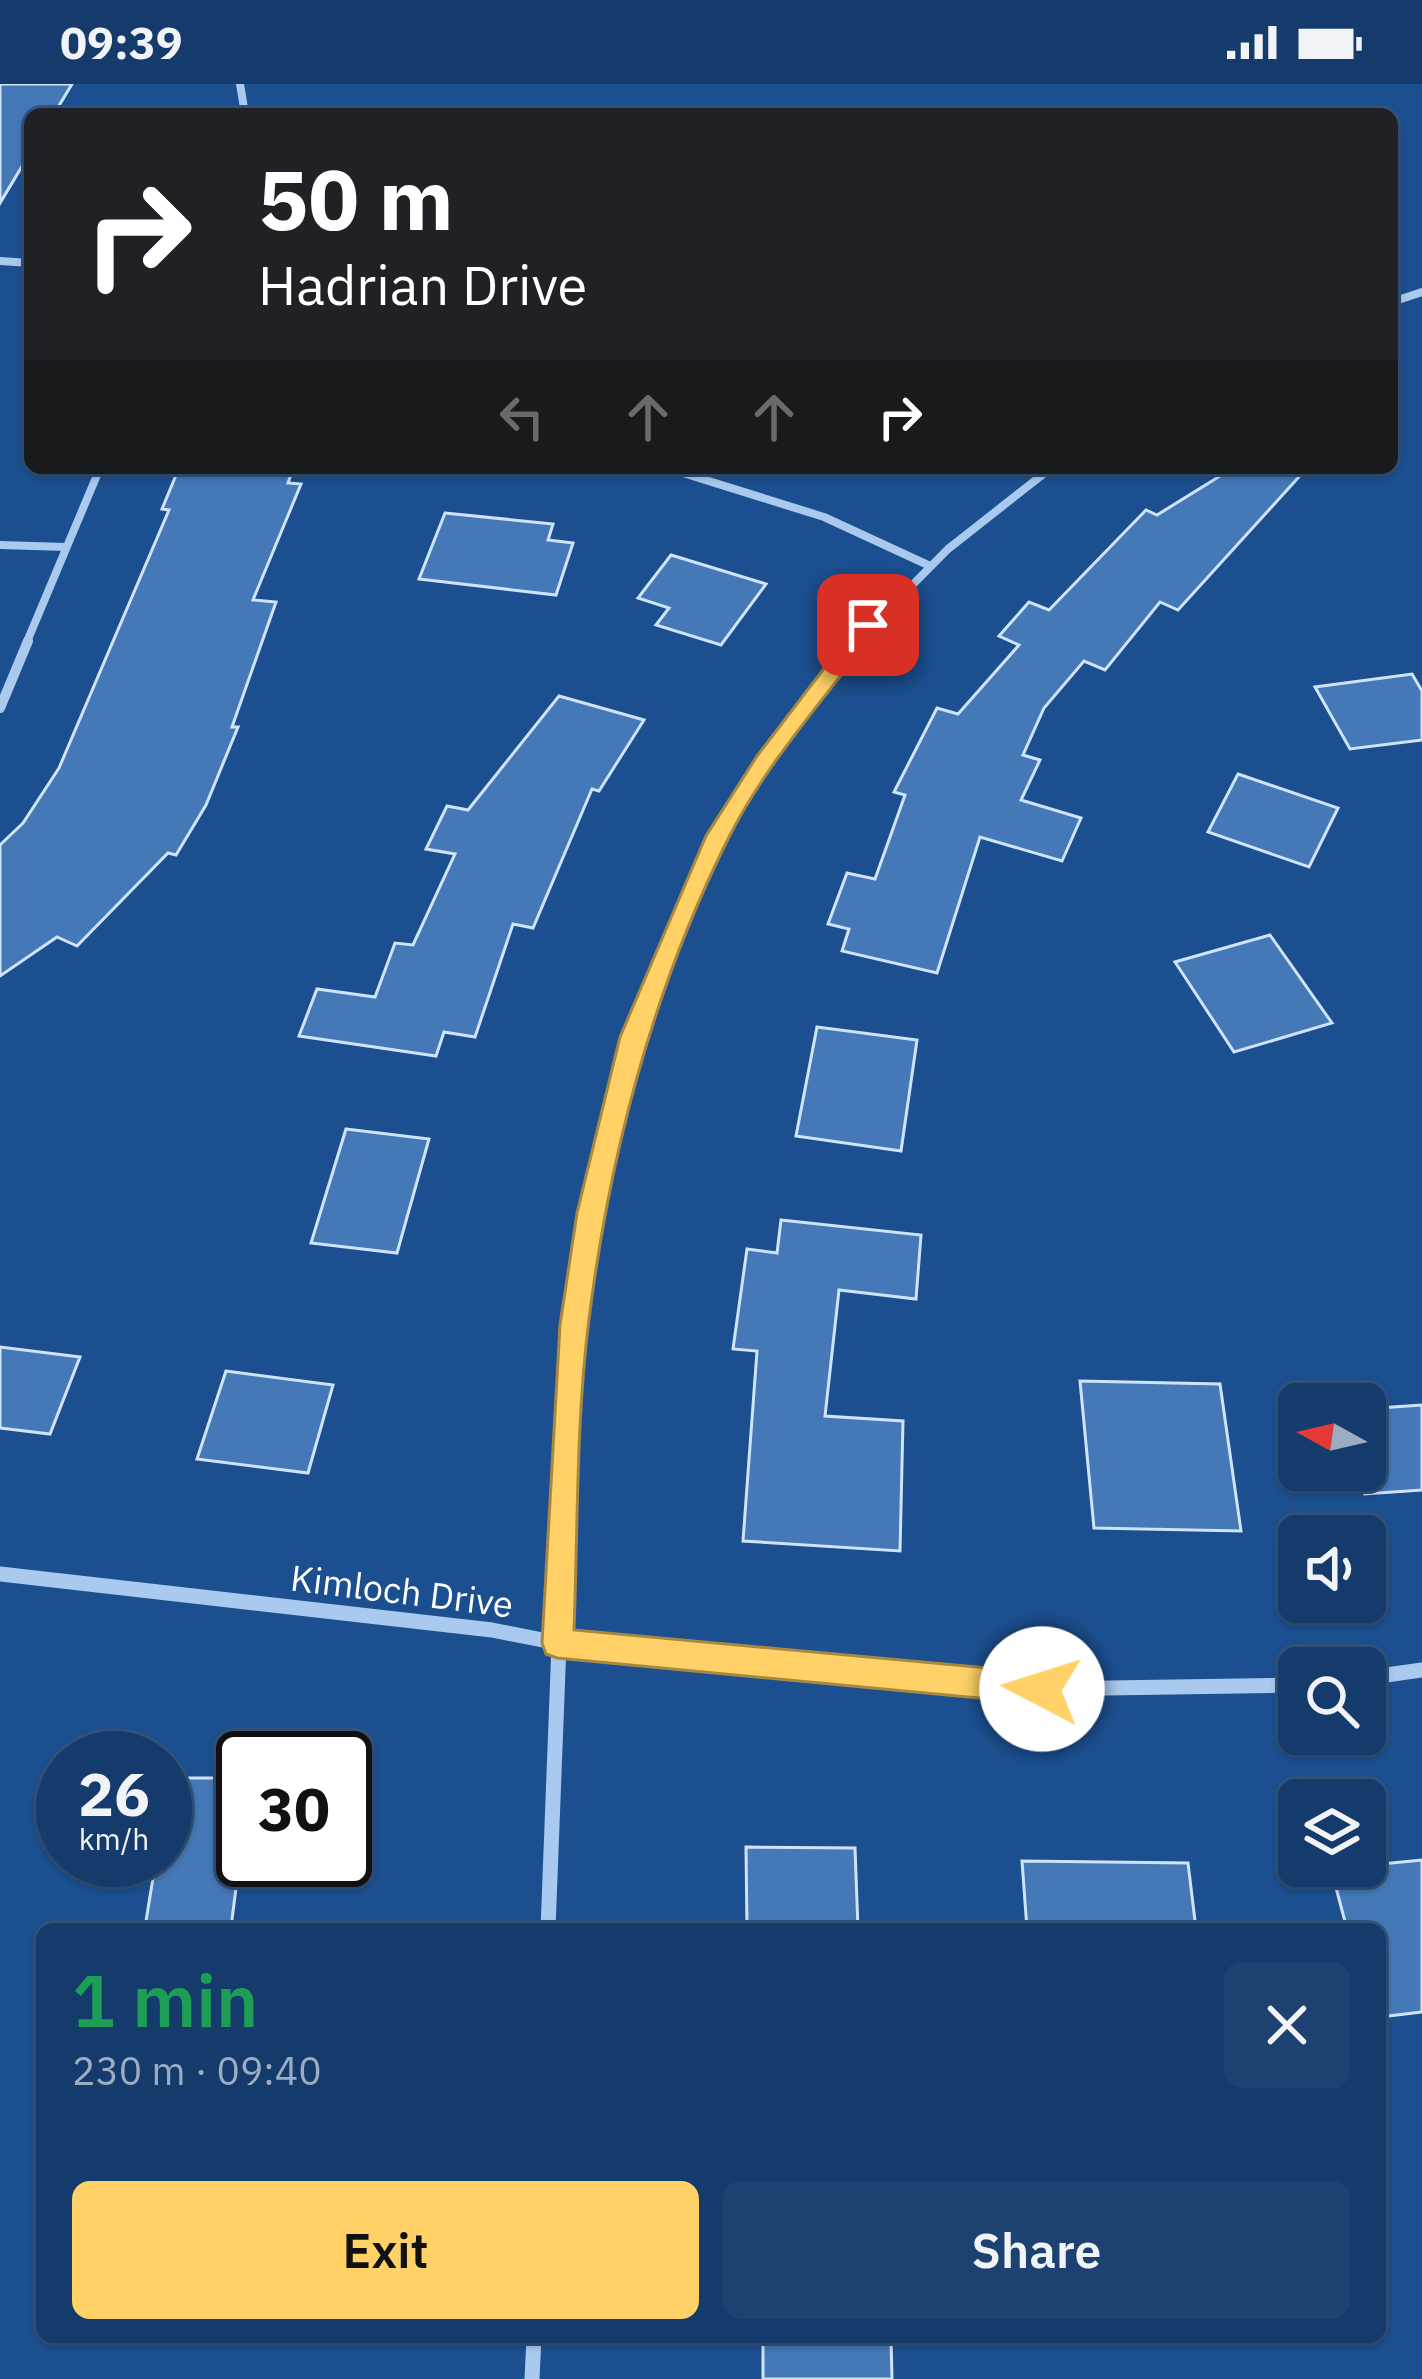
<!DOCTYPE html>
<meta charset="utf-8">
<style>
body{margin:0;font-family:"IBM Plex Sans",sans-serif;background:#1d4271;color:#f1f3f6;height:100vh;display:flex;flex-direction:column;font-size:45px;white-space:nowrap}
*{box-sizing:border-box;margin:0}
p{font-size:39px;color:#9dadc1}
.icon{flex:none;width:66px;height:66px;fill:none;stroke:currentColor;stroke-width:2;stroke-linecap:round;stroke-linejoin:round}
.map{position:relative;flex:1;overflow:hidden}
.details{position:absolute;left:36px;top:1839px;width:1350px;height:420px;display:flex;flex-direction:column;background:#143b6b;border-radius:18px;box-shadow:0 3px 9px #0004,0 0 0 3px #33557e}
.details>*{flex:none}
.hud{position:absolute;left:24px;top:24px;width:1374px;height:366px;border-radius:18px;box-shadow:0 3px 9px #0004,0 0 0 3px #33557e;background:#202124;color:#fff;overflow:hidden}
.needle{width:78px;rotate:278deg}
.tools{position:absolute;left:1278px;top:1299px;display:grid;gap:24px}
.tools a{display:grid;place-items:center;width:108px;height:108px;border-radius:18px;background:#143b6b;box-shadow:0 3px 9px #0004,0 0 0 3px #33557e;font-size:60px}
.speed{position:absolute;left:36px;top:1647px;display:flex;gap:24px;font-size:60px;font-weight:700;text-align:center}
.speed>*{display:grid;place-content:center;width:156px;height:156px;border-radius:50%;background:#143b6b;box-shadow:0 3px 9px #0004,0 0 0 3px #33557e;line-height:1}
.speed small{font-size:30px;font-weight:400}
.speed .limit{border:6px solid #111;border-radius:18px;background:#fff;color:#111}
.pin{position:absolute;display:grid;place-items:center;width:102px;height:102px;color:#fff;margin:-51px;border-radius:24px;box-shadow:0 6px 18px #0006}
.me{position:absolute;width:132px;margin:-66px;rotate:275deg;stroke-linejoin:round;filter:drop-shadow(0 0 9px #0008)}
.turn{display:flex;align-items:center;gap:42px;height:252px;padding:0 36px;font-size:54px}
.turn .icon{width:156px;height:156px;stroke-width:2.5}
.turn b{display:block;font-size:84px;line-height:102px}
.lanes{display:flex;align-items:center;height:114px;padding:0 36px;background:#0003;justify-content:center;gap:60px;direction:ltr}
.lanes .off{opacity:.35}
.round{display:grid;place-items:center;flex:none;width:126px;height:126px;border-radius:18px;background:#1d4271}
.headline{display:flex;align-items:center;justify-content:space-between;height:204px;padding:0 36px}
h1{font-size:72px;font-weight:600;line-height:90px;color:#1e9e55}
.button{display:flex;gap:24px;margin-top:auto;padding:24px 36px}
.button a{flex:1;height:138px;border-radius:18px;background:#ffd166;color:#111;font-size:48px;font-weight:600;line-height:138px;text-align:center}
.button a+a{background:#1d4271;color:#f1f3f6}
.status{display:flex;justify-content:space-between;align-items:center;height:84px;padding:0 60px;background:#143b6b;direction:ltr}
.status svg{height:33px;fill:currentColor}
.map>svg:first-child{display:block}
.building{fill:#4478b7;stroke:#cfe3fa;stroke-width:3}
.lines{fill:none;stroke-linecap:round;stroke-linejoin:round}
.minor-far2{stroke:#a9c9ee;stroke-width:8}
.minor-far1{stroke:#a9c9ee;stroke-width:10}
.minor{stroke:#a9c9ee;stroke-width:15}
.route{fill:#ffd166;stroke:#a68842;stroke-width:3}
.labels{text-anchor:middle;stroke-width:9;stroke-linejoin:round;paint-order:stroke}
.street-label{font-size:36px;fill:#fff;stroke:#1b4f8f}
</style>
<div class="status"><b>09:39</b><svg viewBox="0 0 49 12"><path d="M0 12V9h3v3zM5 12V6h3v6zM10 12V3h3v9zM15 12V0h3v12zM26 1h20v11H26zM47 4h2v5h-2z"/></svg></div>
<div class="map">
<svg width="1422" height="2295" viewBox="0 0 1422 2295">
<rect width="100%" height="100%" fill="#1b4f8f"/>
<g class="building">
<polygon points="0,0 72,0 54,30 30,30 30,69 0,119"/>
<polygon points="179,384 292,388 288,399 301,400 253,516 276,518 232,643 238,643 206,721 176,771 168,769 77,862 57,853 0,892 0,761 23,739 59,684 169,426 162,425"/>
<polygon points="1233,384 1307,384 1178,526 1160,518 1105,586 1084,577 1044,624 1023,671 1040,676 1021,716 1081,734 1062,777 980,753 937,889 842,867 849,845 828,840 847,789 875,795 905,711 894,708 937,624 958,630 1019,561 999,552 1029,518 1049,526 1146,426 1157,431"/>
<polygon points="445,429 553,440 548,456 573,459 556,511 419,495"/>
<polygon points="671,471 766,500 721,561 656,541 669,524 638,514"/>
<polygon points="1412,590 1422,607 1422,656 1350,665 1315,603"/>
<polygon points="559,612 644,636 599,707 592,705 533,844 513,840 475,953 444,948 436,972 299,952 317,905 375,913 395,859 413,861 455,770 426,765 447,722 468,726"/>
<polygon points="1238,690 1338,724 1309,783 1208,748"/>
<polygon points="1270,851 1332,939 1234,968 1175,878"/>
<polygon points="817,943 917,956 901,1067 796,1052"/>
<polygon points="346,1045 429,1055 397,1169 311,1159"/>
<polygon points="781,1136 921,1151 916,1215 839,1206 825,1332 903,1337 900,1467 743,1457 757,1267 733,1265 747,1165 777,1169"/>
<polygon points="0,1263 80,1273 50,1350 0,1344"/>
<polygon points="226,1287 333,1301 308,1389 197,1375"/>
<polygon points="1080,1297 1220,1300 1241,1447 1094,1444"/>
<polygon points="1422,1321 1422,1406 1365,1410 1365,1325"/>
<polygon points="170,1694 243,1694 243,1790 238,1789 231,1843 145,1843 156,1776 165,1776"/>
<polygon points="746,1763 855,1764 858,1845 747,1845"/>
<polygon points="1422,1776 1422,1928 1380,1933 1380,1845 1347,1845 1331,1785"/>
<polygon points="1022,1777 1188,1779 1196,1845 1027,1845"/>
<polygon points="763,2253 891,2253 892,2295 763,2295"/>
</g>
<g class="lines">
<g class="minor-far2">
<polyline points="240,0 245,30"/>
<polyline points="784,30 846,30"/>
<polyline points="0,177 30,179"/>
<polyline points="1392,218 1422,208"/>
<polyline points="667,384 824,433 928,481"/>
<polyline points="0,461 66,463"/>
<polyline points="26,560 100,384"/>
<polyline points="854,560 948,465 1051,384"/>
</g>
<g class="minor-far1">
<polyline points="0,624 28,557"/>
<path d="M569 1305C580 1119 628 916 721 753 761 683 807 621 856 557"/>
</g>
<g class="minor">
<polyline points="0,1490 492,1546 558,1559 1042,1605 1299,1601"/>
<polyline points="1365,1594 1422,1586"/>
<polyline points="548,1845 569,1302"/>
<polyline points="532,2295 534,2253"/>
</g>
</g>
<path class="route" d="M868 534 879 541 876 546C826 613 766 679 728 755 653 905 610 1069 589 1235 576 1337 578 1443 574 1546L1042 1589 1053 1594 1057 1605 1053 1615 1042 1620 557 1574 546 1570 542 1559 560 1241 577 1129 620 953 706 752 757 672 861 536Z"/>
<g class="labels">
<g class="street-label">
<text transform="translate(402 1507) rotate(7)" y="13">Kimloch Drive</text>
</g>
</g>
</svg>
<div class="tools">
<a><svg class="needle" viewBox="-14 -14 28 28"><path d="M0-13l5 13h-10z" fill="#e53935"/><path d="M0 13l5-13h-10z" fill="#9dadc1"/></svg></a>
<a><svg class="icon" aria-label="sound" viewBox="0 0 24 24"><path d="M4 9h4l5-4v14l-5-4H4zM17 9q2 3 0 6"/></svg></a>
<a><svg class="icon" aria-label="search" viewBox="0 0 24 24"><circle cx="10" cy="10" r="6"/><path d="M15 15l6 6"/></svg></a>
<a><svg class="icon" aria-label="layers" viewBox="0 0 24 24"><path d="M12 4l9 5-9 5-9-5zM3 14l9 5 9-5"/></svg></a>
</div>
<div class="speed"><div>26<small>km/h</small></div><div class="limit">30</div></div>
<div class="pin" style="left:868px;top:541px;background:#d93025"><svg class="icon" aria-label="arrive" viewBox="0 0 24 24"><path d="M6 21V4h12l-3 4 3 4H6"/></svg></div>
<svg class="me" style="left:1042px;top:1605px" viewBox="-20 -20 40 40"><circle r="19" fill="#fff"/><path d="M0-13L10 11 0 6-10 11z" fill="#ffd166"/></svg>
<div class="hud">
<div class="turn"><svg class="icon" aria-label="right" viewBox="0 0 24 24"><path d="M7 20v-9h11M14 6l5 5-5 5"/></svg><div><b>50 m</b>Hadrian Drive</div></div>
<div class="lanes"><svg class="icon off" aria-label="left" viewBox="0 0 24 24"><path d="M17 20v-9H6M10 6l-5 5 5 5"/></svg><svg class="icon off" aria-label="ahead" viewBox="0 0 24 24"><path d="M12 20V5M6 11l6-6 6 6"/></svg><svg class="icon off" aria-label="ahead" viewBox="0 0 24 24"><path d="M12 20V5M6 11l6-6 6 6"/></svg><svg class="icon" aria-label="right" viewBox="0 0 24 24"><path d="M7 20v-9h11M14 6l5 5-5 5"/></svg></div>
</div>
<section class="details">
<div class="headline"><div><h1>1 min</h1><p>230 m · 09:40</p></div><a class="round"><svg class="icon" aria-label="close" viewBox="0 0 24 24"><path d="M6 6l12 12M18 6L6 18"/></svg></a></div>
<div class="button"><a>Exit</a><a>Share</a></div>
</section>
</div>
